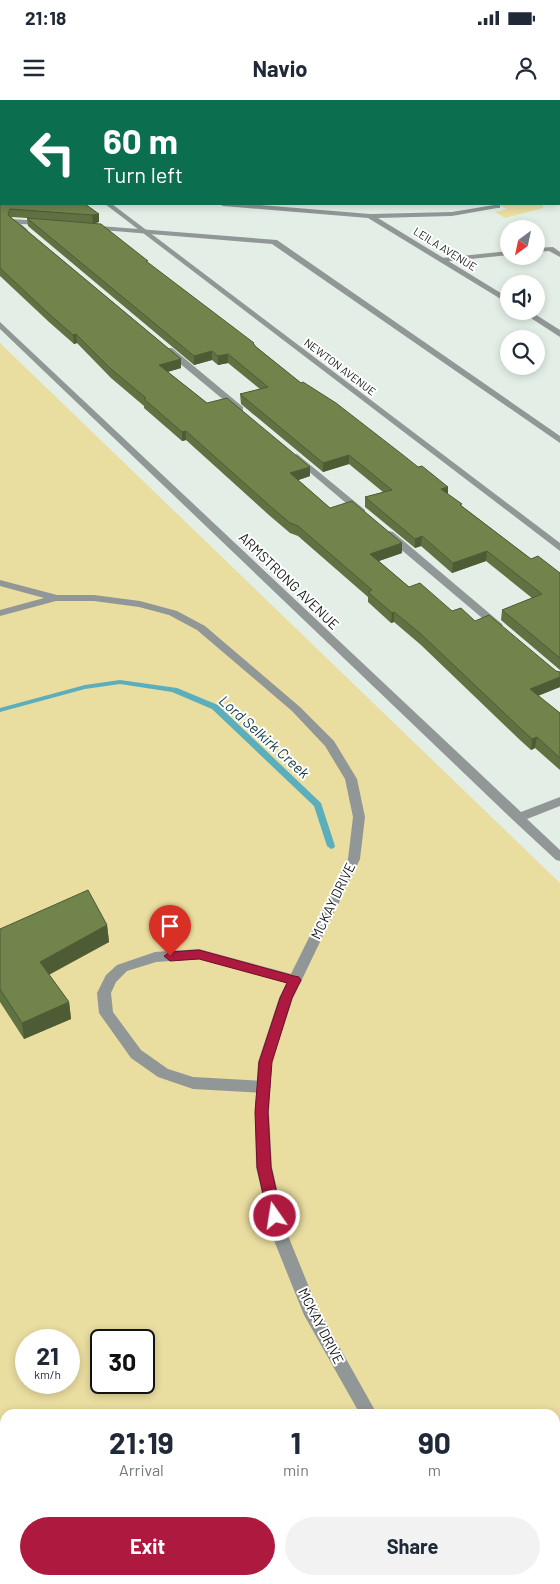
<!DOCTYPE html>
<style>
body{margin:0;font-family:Barlow,sans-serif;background:#f2f2f3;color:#1f2937;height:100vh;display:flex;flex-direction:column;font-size:19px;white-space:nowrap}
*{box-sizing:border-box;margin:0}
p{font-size:16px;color:#747a83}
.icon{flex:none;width:28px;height:28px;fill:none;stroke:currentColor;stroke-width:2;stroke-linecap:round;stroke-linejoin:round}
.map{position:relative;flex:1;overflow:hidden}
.drawer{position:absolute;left:0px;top:1309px;width:560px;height:176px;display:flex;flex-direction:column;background:#fff;border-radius:15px 15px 0 0;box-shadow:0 2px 8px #0003}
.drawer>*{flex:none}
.top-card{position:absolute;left:0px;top:0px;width:560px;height:105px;box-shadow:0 2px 8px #0003;background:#0b6e4f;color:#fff;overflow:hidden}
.needle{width:32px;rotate:213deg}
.tools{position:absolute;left:500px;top:120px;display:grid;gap:10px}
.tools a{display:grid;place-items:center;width:45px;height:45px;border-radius:50%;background:#fff;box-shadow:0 2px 8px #0003;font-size:25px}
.speed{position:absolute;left:15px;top:1229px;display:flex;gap:10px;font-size:25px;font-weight:700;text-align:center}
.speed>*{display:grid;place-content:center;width:65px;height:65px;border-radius:50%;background:#fff;box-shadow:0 2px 8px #0003;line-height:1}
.speed small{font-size:12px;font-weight:400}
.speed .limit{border:2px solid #111;border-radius:8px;background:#fff;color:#111}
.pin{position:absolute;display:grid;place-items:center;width:42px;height:42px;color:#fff;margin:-51px -21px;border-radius:50% 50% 50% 0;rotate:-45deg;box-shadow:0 0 5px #0007}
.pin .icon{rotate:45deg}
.me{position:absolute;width:55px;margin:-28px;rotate:347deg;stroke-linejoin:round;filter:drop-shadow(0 0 4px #0008)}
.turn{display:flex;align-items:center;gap:18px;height:105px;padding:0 20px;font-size:22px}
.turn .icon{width:65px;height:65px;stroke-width:2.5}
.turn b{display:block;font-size:35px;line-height:42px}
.eta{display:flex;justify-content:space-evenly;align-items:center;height:85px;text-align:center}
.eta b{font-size:30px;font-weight:700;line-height:35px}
.primary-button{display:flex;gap:10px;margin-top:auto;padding:10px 20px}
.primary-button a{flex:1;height:58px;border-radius:30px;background:#ae193f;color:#fff;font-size:20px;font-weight:700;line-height:58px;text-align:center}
.primary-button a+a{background:#f2f2f3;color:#1f2937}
.status{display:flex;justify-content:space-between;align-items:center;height:35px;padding:0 25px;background:#fff;direction:ltr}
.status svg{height:14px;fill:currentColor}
header{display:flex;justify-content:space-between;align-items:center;height:65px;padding:0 20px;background:#fff;font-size:22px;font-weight:700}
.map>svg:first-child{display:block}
.green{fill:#eadda0;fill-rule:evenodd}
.water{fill:#5baebb}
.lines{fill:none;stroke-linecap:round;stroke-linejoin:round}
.stream{fill:#5baebb;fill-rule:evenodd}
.lane{fill:#919796;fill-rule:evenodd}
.street{fill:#919796;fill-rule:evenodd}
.wall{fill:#607241}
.shaded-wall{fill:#4e5c35}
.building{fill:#70844c;stroke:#4e5c35}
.route{fill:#ae193f;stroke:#711029}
.labels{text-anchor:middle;stroke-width:4;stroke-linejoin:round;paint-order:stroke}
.far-street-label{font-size:11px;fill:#171b18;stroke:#fff}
.street-label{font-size:14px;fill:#171b18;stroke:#fff}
.water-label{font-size:15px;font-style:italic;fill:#1a4248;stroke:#fff}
</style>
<div class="status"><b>21:18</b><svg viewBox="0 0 49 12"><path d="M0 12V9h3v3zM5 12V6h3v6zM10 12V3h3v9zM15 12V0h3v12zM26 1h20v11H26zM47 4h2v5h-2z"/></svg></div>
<header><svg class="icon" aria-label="menu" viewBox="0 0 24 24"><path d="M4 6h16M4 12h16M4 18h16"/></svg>Navio<svg class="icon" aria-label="person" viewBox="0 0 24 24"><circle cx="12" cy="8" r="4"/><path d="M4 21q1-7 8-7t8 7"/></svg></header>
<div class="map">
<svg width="560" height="1484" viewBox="0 0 560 1484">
<rect width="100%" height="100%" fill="#e3efe6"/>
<g class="green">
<polygon points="498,104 543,104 543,108 505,118 495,112 507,109"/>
<path d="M0 243 560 783V1484H0ZM26 1240H69V1282H26ZM101 1240H144V1282H101ZM5 1314H555V1480H5Z"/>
</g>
<polygon class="water" points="0,0 560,0 560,86 559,1 1,1 1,31"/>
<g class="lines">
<polygon class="stream" points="120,580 177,588 218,605 321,703 335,746 334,748 331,749 327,746 314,706 212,609 172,592 120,584 85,589 0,612 0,608 85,585"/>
<g class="lane">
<polygon points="11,119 43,121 47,123 43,125 21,124 28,130 24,132 11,123"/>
<polygon points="87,125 277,140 560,336 560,343 272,144 90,129 86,127"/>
<polygon points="553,147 560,152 560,157 549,151 536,152 536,148"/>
<polygon points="509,151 509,155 442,162 438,160 442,158"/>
<polygon points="166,248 172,248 243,307 243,311 237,311 166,252"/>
<polygon points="297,354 365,410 365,414 359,414 294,359 294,355"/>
<polygon points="389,431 393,432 502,524 503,526 502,528 494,528 385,436 385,432"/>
<polygon points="199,849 295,875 300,876 302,880 300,884 295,885 199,859 156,862 127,871 116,882 111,893 113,912 141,950 168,969 193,977 264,981 269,983 271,987 269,991 264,993 193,989 158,977 131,958 99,913 97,893 106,875 117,865 155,852"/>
</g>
<g class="street">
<rect x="0" y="84" width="1" height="4"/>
<polygon points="105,104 112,104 560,443 560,451"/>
<polygon points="219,104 247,104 370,114 452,112 500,104 500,108 497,108 452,116 378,118 509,198 509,204 368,118 223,106"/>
<polygon points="520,211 530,211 560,230 560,237"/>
<polygon points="0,222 521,712 560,697 560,706 527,719 560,750 560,761 556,760 514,721 0,229"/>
<polygon points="0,480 57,495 94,495 140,501 177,511 205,526 300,607 334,641 357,679 365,717 360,759 293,898 272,962 269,1012 272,1067 287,1133 317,1207 377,1314 360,1314 304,1215 271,1133 256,1067 255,1012 258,962 279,898 348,759 353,717 345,679 325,646 292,611 197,530 169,515 139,507 94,501 56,501 0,516 0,510 44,498 0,486"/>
<polygon points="498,1480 518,1480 519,1484 499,1484"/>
</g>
</g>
<g class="wall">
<polygon points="0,92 99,114 99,122 94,123 148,163 254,245 301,283 418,367 448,387 448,394 462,406 531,459 560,473 560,570 501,520 502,510 532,498 486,461 452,473 421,446 415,448 365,407 365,397 383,392 349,364 323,372 241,304 240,294 260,289 228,263 218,265 212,260 194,265 28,126 27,118 11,117 181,259 181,268 168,272 207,303 310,367 310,376 298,380 330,408 402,443 402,453 379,461 409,487 452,511 475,521 556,571 560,572 560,587 538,596 560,613 560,670 535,648 531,650 520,640 421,545 394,522 391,523 368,502 368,497 298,436 290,433 270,416 186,340 182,341 144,308 144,306 111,278 77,243 74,244 49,222 0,176"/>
<polygon points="107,825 109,842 49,875 69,902 71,919 24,939 0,902 0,829"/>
</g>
<g class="shaded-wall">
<polygon points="99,114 99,122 93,124 92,115"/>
<polygon points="76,234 77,243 74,244 73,235"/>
<polygon points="212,251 212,260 194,265 194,256"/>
<polygon points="228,254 228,263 218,265 218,256"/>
<polygon points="181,259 181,268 159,274 159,265"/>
<polygon points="186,331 186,340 182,341 182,332"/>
<polygon points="349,355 349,364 323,372 323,363"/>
<polygon points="310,367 310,376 290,383 290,373"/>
<polygon points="448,387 448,396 441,389"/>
<polygon points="422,436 421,446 415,448 415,439"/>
<polygon points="402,443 402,453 370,464 370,454"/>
<polygon points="487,451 486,461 452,473 453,463"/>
<polygon points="394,512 394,522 391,523 392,513"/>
<polygon points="560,577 560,587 529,599 530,589"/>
<polygon points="537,637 535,648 531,650 532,639"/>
<polygon points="107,825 109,842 42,878 40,862"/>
<polygon points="69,902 71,919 24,939 22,923"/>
</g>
<g class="building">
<polygon points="0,92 1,92 1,104 85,104 99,114 92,115 10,109 8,115 181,259 159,265 207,303 227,298 310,367 290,373 330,408 352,401 402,443 370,454 409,487 420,483 452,511 461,508 475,521 489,515 556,571 560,572 560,577 530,589 560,613 560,658 537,637 532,639 521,629 422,535 394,512 392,513 368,492 372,490 298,426 290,423 270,406 186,331 182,332 144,299 146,298 111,269 76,234 73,235 48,213 0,168"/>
<polygon points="27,118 101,124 148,161 146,161 254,243 253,243 256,247 301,283 303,282 336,303 403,355 418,367 422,366 448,387 441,389 462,404 460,405 531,459 538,456 560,473 560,558 502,510 542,494 487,451 453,463 422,436 415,439 365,397 392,390 349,355 323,363 240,294 268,287 228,254 218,256 212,251 194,256"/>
<polygon points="88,790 107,825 40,862 69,902 22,923 0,889 0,829"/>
</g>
<polygon class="route" points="199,850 294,876 299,877 301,880 292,898 272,962 268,1012 271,1067 282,1116 280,1121 275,1122 270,1121 268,1116 257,1067 255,1012 259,962 280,898 287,883 199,859 170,861 164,856 170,852"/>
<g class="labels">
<g class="far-street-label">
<text transform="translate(445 149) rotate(32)" y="4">LEILA AVENUE</text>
<text transform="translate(340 267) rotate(37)" y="4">NEWTON AVENUE</text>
</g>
<g class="street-label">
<text transform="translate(289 481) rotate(44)" y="5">ARMSTRONG AVENUE</text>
<text transform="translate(333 801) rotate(-64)" y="5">MCKAY DRIVE</text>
<text transform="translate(321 1226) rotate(63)" y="5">MCKAY DRIVE</text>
</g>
<g class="water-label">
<text transform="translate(264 637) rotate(42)" y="5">Lord Selkirk Creek</text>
</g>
</g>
</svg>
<div class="tools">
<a><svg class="needle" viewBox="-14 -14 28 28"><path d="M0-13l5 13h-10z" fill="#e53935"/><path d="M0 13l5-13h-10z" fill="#747a83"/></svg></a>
<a><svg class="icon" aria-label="sound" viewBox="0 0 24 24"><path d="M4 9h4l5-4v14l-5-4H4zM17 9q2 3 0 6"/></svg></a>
<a><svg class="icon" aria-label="search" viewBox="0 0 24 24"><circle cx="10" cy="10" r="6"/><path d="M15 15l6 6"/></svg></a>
</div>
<div class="speed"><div>21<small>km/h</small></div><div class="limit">30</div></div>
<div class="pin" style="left:170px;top:856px;background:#d93025"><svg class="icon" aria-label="arrive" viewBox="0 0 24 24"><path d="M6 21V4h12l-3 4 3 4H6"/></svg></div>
<svg class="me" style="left:275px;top:1116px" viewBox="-20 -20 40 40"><circle r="17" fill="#ae193f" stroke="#fff" stroke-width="3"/><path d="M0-11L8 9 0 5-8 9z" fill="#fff"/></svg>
<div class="top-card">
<div class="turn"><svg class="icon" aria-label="left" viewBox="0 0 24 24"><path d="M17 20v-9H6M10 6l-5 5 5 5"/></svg><div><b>60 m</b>Turn left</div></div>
</div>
<section class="drawer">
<div class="eta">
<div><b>21:19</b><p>Arrival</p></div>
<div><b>1</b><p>min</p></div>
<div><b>90</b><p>m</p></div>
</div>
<div class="primary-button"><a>Exit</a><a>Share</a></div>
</section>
</div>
